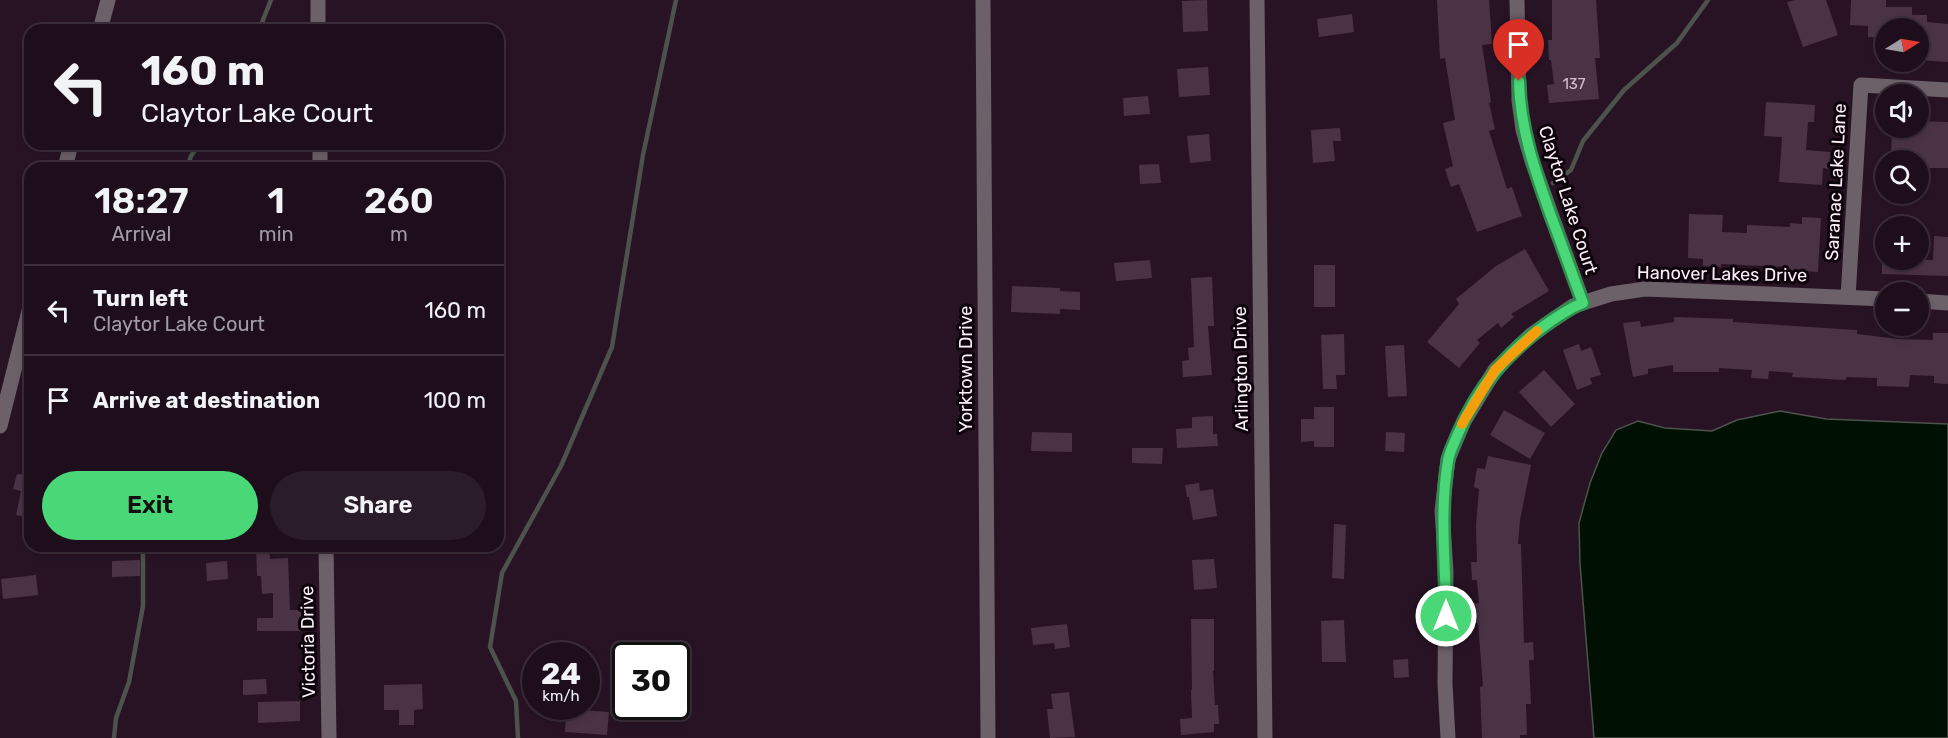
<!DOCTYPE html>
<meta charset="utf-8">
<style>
body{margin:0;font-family:Rubik,sans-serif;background:#2b1c29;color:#f1f3f6;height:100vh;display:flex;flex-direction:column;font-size:22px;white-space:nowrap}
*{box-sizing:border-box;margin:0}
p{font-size:20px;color:#a19ca3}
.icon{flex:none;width:33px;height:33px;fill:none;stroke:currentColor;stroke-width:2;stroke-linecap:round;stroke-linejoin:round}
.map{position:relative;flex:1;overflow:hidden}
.side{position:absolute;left:24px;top:162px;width:480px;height:390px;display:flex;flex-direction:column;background:#1e0e1c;border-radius:18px;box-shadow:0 3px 9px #0003,0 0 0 2px #3c2e3b}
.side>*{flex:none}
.hud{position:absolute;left:24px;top:24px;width:480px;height:126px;border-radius:18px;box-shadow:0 3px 9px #0003,0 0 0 2px #3c2e3b;background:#1e0e1c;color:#f1f3f6;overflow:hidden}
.needle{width:39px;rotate:79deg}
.fabs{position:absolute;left:1875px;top:18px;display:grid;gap:12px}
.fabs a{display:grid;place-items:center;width:54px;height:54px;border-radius:50%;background:#1e0e1c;box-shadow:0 3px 9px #0003,0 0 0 2px #3c2e3b;font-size:30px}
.speed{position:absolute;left:522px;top:642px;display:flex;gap:12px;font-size:30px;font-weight:700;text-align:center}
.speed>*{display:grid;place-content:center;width:78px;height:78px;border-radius:50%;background:#1e0e1c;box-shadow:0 3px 9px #0003,0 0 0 2px #3c2e3b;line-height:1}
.speed small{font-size:15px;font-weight:400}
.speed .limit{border:3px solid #111;border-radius:9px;background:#fff;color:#111}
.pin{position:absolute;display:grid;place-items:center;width:51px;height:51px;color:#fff;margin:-62px -26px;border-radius:50% 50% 50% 0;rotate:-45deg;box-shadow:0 0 6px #0007}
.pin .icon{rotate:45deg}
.me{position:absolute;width:66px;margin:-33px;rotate:0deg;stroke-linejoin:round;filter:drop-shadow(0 0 4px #0008)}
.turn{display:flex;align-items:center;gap:21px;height:126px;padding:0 18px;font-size:27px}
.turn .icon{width:78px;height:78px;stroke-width:2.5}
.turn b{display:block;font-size:42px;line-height:51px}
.eta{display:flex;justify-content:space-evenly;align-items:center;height:102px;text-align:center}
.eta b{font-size:36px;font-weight:600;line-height:42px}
.button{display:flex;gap:12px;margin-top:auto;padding:12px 18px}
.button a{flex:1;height:69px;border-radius:36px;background:#49d778;color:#111;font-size:24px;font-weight:600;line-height:69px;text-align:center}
.button a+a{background:#2b1c29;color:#f1f3f6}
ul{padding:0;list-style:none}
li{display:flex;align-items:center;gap:18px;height:90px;padding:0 18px;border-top:2px solid #3c2e3b}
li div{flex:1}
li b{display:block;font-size:22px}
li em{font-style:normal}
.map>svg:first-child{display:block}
.water{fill:#001002;stroke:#4c534d;stroke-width:1.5}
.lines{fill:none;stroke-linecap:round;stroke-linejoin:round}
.stream{stroke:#4c534d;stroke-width:4.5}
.building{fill:#4b3346}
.minor{stroke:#6c6069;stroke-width:15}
.route-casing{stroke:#2f8c4e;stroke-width:15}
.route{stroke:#49d778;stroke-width:10}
.slow{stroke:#f59e0b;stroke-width:10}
.labels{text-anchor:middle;stroke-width:6;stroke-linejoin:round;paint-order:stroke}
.number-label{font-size:15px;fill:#d2c0ce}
.street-label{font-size:18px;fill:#ffeffb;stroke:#0c040a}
</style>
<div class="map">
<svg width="1948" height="738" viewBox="0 0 1948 738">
<rect width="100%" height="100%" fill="#281325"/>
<polygon class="water" points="1780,411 1826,419 1948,424 1948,738 1594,738 1580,564 1579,523 1590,483 1602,453 1616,430 1638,421 1665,428 1712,431 1737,420"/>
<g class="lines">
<g class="stream">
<polyline points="259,30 271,0"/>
<polyline points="187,168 191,156 199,144"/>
<polyline points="1553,183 1571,170 1583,141 1624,90 1677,43 1708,0"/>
<polyline points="114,738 116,718 129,682 143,606 143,546"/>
<polyline points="518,738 516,701 490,647 502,573 561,466 612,347 643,155 676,0"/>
</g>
</g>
<g class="building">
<polygon points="1207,0 1208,31 1183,32 1182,1"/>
<polygon points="1437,0 1489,0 1492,44 1482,45 1491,102 1489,103 1495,129 1489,131 1507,189 1512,187 1522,216 1477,232 1459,184 1451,187 1445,169 1453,166 1443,123 1455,120 1445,58 1440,59"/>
<polygon points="1552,0 1596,0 1600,58 1595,58 1599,99 1549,103 1547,85 1554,84 1551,60 1549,60 1548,40 1552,40"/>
<polygon points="1795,0 1826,0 1838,35 1803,47 1787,2"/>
<polygon points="1851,0 1886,0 1886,7 1912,7 1912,15 1927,15 1927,22 1948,24 1948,62 1918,60 1918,28 1885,28 1885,38 1868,37 1868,26 1850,25"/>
<polygon points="1352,14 1354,32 1319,37 1317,19"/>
<polygon points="1208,67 1210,95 1179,97 1177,69"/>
<polygon points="1148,96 1150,114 1124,116 1123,98"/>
<polygon points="1766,102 1815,105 1814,122 1808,122 1806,150 1830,152 1829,169 1823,168 1822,185 1779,182 1782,137 1764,136"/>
<polygon points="1918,121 1948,122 1948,168 1918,168 1918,160 1891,160 1892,128 1918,128"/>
<polygon points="1340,128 1341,141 1333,141 1335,161 1313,163 1311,130"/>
<polygon points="1209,134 1211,161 1190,163 1187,136"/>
<polygon points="1159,164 1161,183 1140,184 1139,165"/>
<polygon points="1689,214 1723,215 1722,232 1747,233 1747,225 1790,227 1790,223 1802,224 1802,217 1821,218 1818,272 1787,270 1787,267 1721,264 1721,267 1703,266 1703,259 1688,258"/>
<polygon points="1934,236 1948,237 1948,276 1882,274 1882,260 1933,260"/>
<polygon points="1525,249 1549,291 1511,314 1514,317 1501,328 1498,323 1477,340 1480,343 1459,368 1427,342 1459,304 1456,299 1496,266"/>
<polygon points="1150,260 1152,278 1116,281 1114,263"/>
<rect x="1314" y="265" width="21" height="42"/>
<polygon points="1212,277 1214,326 1208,326 1212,375 1183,377 1182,361 1189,360 1188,348 1194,347 1191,278"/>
<polygon points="1012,286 1060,288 1060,291 1080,292 1080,310 1060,309 1060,314 1011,312"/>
<polygon points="1674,317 1733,319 1733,322 1857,330 1857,334 1898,339 1933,340 1933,333 1948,333 1948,384 1934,383 1934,376 1910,375 1909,387 1877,386 1877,378 1846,377 1846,380 1792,377 1793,373 1769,371 1768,379 1751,378 1752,370 1719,368 1719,372 1673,372 1673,365 1648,369 1648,374 1633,377 1623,323 1640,321 1641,327 1674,322"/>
<polygon points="1344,334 1345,375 1336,375 1337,389 1323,389 1321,335"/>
<polygon points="1579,344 1581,351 1591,347 1601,375 1590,378 1592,384 1577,390 1563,350"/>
<polygon points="1404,345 1407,396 1388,397 1385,346"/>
<polygon points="1544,370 1575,404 1551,427 1519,392"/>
<polygon points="1314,407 1334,407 1334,447 1314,447 1314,441 1301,442 1301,419 1314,419"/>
<polygon points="1504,410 1545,433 1530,459 1490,435"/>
<polygon points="1213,416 1213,434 1217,434 1218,446 1177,448 1176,429 1192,428 1192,417"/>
<polygon points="1032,432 1072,433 1072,452 1031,451"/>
<polygon points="1386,432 1405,433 1404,452 1385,451"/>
<polygon points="1132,448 1163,448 1162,464 1132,463"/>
<polygon points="1488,456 1531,465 1520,520 1518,544 1521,544 1524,643 1533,642 1534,660 1529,660 1531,704 1526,704 1527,735 1520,735 1520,738 1482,738 1480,687 1483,686 1478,623 1473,623 1471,604 1479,603 1477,580 1472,580 1471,562 1477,562 1476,526 1479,489 1474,487 1477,468 1485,469"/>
<polygon points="17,474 30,475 30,518 16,515 21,491 13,489"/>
<polygon points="1199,483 1200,491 1213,489 1217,516 1193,520 1189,497 1187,497 1185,485"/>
<polygon points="1334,524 1346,525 1344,579 1332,578"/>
<polygon points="256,546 269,546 270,559 288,558 290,610 302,610 302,631 257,631 257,618 273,618 273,593 262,594 261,576 257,576"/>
<polygon points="1214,559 1217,588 1194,590 1192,560"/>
<polygon points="140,560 140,576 112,577 112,561"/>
<polygon points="227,561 228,579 207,581 206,563"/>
<polygon points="36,575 38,595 3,599 1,579"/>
<polygon points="1191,619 1214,619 1214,671 1213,671 1215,705 1218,705 1219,724 1214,724 1214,732 1181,735 1180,719 1192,718 1191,690 1192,690"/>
<polygon points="1344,620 1346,662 1322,662 1321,621"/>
<polygon points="1067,624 1070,647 1055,649 1054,643 1033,645 1031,628"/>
<polygon points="1408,659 1409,677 1394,678 1393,660"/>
<polygon points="266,679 267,694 243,695 243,680"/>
<polygon points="422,684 423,709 414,710 414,725 399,725 399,710 384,710 384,685"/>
<polygon points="1069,692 1075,737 1050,738 1047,709 1053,709 1051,694"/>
<polygon points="300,701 300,721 258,723 258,702"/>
<polygon points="566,709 609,712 607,735 565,732"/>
</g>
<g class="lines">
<g class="minor">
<polyline points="318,0 318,30"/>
<polyline points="983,0 988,738"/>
<polyline points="1257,0 1265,738"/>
<polyline points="1517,0 1519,101 1523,130 1532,161 1583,303"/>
<polyline points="100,30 108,0"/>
<polyline points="320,144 320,168"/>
<polyline points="65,168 71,144"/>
<polyline points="1848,297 1861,85 1948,90"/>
<polyline points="1918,301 1948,303"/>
<polyline points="0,426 30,307"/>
<polyline points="326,546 329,738"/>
<polyline points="1448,738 1445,684 1446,571 1442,511 1448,459 1464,421 1495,370 1531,335 1573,306 1611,294 1645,289 1886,299"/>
</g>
</g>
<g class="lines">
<defs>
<path id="route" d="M1446 616C1446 565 1439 513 1448 461 1449 453 1454 444 1457 436 1478 387 1507 351 1551 321 1562 314 1571 307 1583 303 1572 274 1562 245 1551 216 1535 171 1520 129 1519 81"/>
</defs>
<use href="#route" class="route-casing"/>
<use href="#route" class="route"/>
<polyline class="slow" points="1462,424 1495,370 1537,331"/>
</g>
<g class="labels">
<g class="number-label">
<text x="1574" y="89">137</text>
</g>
<g class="street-label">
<text transform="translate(1836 182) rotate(-87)" y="6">Saranac Lake Lane</text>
<text transform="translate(1568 200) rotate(72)" y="6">Claytor Lake Court</text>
<text transform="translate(1722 274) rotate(1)" y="6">Hanover Lakes Drive</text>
<text transform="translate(966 369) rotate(-90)" y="6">Yorktown Drive</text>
<text transform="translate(1241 369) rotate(-91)" y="6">Arlington Drive</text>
<text transform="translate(308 642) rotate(-91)" y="6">Victoria Drive</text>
</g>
</g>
</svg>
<div class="fabs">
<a><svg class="needle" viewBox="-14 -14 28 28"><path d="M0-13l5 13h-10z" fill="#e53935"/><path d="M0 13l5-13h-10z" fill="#a19ca3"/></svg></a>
<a><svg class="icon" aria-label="sound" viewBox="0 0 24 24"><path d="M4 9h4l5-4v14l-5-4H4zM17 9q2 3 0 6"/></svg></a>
<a><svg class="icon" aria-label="search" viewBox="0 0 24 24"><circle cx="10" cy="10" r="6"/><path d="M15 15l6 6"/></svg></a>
<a>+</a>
<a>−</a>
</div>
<div class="speed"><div>24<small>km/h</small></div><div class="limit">30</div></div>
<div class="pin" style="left:1519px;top:81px;background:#d93025"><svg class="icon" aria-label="arrive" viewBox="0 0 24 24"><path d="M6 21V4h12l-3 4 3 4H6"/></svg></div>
<svg class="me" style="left:1446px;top:616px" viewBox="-20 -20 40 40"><circle r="17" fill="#49d778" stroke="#fff" stroke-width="3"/><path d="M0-11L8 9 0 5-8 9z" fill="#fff"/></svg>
<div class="hud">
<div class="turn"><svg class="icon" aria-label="left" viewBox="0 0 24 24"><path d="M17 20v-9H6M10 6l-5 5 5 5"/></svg><div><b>160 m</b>Claytor Lake Court</div></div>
</div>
<section class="side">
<div class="eta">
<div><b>18:27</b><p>Arrival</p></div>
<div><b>1</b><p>min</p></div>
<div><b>260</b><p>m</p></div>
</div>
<ul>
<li><svg class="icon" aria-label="left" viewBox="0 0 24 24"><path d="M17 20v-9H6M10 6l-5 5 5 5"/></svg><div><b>Turn left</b><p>Claytor Lake Court</p></div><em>160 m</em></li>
<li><svg class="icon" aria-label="arrive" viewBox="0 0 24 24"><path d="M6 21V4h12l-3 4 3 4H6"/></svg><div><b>Arrive at destination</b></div><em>100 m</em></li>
</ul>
<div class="button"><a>Exit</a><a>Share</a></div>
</section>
</div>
